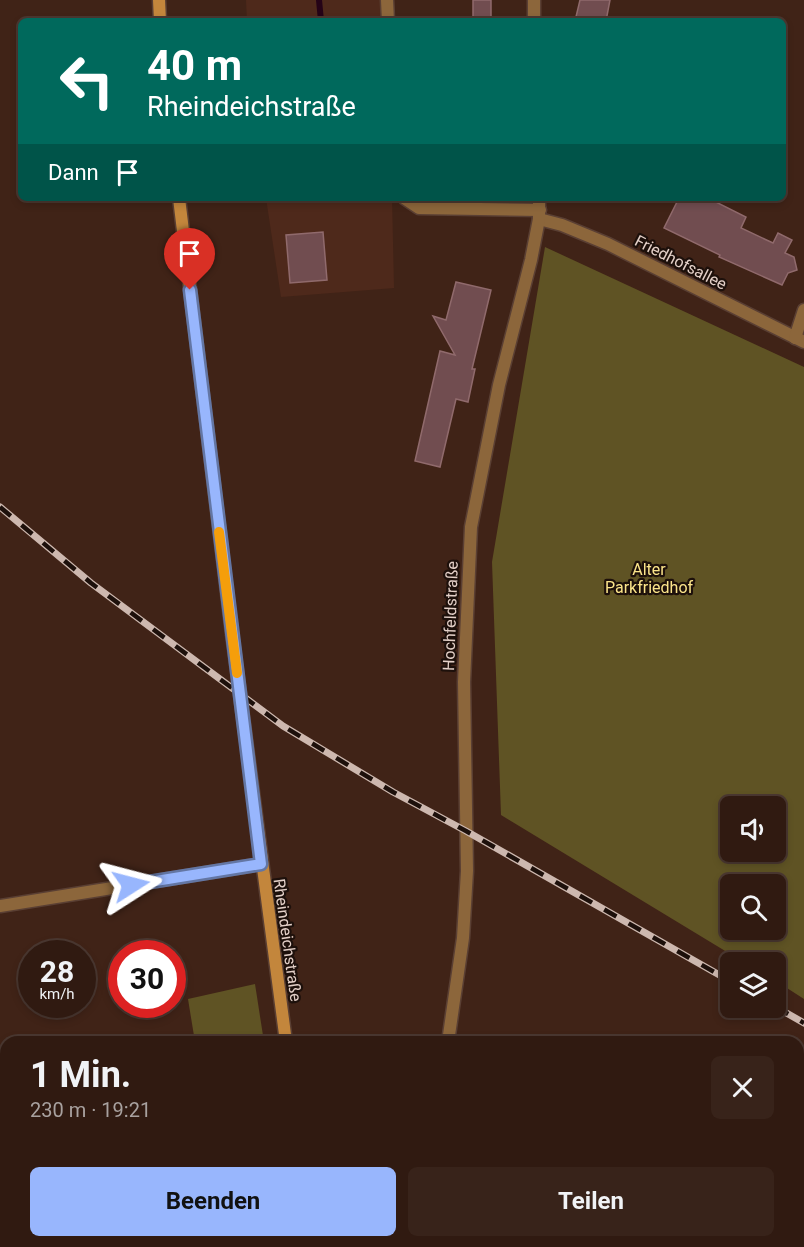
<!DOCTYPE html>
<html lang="de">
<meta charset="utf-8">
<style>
body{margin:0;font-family:Roboto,sans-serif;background:#38231a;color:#f1f3f6;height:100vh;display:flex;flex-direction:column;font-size:22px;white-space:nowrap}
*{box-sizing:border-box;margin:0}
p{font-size:20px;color:#a8a19f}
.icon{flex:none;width:33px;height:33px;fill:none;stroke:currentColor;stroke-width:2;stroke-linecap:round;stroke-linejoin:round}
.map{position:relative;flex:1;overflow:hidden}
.side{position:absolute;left:0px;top:1036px;width:804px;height:212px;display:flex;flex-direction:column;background:#301a11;border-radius:18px 18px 0 0;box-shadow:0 3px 9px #0003,0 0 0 2px #4b3831}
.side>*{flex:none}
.guide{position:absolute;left:18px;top:18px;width:768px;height:183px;border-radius:9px;box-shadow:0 3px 9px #0003,0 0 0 2px #4b3831;background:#00695c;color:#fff;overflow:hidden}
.buttons{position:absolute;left:720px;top:796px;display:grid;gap:12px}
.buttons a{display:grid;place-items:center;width:66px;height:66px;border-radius:9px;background:#301a11;box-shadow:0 3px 9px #0003,0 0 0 2px #4b3831;font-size:30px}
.speed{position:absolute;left:18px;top:940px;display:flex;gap:12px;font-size:30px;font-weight:700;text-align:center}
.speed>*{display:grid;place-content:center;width:78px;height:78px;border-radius:50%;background:#301a11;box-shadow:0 3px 9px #0003,0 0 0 2px #4b3831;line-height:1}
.speed small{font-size:15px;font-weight:400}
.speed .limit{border:9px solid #d22;background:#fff;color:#111}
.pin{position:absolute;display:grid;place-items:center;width:51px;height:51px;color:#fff;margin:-62px -26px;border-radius:50% 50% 50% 0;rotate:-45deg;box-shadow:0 0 6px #0007}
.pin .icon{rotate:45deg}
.me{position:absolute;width:66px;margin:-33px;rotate:81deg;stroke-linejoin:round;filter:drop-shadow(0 0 4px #0008)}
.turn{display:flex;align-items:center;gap:21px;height:126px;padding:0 30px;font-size:27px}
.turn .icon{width:78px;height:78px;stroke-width:2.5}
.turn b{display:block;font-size:42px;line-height:51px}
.then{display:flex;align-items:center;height:57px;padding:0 30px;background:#0003;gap:12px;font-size:22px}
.round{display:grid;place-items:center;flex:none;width:63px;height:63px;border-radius:9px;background:#38231a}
.head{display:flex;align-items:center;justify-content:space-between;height:102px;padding:0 30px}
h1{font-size:36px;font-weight:700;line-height:45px}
.primary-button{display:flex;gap:12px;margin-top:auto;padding:12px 30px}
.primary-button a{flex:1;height:69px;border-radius:9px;background:#98b6fd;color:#111;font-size:24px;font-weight:700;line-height:69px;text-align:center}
.primary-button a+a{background:#38231a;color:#f1f3f6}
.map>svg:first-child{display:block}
.built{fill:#4e291b}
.green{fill:#5f5324;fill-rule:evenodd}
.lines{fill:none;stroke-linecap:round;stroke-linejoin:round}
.stream{stroke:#250317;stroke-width:6}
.building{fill:#714d50;stroke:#906a6c;stroke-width:1.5}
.minor-casing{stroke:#5a3f33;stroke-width:15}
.secondary-casing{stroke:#5a3f33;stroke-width:15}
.minor{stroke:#8c663b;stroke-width:12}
.secondary{stroke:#c3863c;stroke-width:12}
.rail-casing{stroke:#cdb8af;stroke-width:7}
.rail{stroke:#1d100b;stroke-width:4.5;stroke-dasharray:14;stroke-linecap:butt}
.secondary-bridge-casing{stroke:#5a3f33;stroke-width:15;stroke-linecap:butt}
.secondary-bridge{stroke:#c3863c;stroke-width:12}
.route-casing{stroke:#6376a4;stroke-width:15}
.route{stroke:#98b6fd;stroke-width:10}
.slow{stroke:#f59e0b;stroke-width:10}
.labels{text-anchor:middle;stroke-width:4.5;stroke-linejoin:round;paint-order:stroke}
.street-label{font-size:16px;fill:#e4d0c8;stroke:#1d100b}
.park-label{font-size:16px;fill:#fbe48a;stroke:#1d100b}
</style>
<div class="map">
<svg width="804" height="1247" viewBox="0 0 804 1247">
<rect width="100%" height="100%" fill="#402317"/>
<g class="built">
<polygon points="246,0 381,0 383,21 247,21"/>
<polygon points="266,198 392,198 394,288 281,297"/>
</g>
<g class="green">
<path d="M545 247 804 367V999L776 981V963H745L501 815 492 562ZM730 807H776V852H730ZM730 885H776V930H730Z"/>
<polygon points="255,984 264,1042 195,1042 188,999"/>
<polygon points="6,1154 6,1242 196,1242 197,1247 0,1247 0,1155"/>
<polygon points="214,1242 292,1242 293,1247 214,1247"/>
</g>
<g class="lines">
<polyline class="stream" points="319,0 321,21"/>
</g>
<g class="building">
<rect x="473" y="0" width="18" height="21"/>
<polygon points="580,0 610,0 606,21 575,21"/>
<polygon points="679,198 708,198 746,217 741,228 773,243 778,233 792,240 785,253 794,257 797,270 788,273 782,285 719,257 720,255 664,228"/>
<polygon points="323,232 327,280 290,283 286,235"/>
<polygon points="456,282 491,290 472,369 475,369 468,402 456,399 440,467 415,461 440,351 455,355 433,316 446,320"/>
</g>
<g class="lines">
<defs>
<g id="minor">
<polyline points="387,0 388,21"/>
<polyline points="534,21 534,0"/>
<polyline points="404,198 419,208 540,210"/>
<polyline points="539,219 562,225 608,244 804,342"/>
<polyline points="795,338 804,310"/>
<polyline points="0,906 261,864"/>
<polyline points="448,1042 463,938 467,871 464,682 471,527 499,385 531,260 539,219 539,198"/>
<polyline points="416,1247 417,1242"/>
</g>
<g id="secondary">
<polyline points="159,0 160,21"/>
<polyline points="179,198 232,634"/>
<polyline points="245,732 286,1042"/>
<polyline points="313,1242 313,1247"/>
</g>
</defs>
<use href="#minor" class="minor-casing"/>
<use href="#secondary" class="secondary-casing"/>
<use href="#minor" class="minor"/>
<use href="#secondary" class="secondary"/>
<defs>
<g id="rail">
<polyline points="0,507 91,583 283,726 393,792 466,831 730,981"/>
<polyline points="776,1007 804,1023"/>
</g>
</defs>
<use href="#rail" class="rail-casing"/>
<use href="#rail" class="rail"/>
<defs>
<polyline id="secondary-bridge" points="232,634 245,732"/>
</defs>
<use href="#secondary-bridge" class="secondary-bridge-casing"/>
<use href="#secondary-bridge" class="secondary-bridge"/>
</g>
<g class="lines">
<defs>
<polyline id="route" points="131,885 261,864 190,290"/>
</defs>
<use href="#route" class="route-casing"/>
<use href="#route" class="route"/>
<polyline class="slow" points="219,532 237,673"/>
</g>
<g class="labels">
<g class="street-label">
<text transform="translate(681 262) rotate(27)" y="6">Friedhofsallee</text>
<text transform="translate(450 616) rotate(-88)" y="6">Hochfeldstraße</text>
<text transform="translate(288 940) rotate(82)" y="6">Rheindeichstraße</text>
</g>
<g class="park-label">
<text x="649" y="575">Alter<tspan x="649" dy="18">Parkfriedhof</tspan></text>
</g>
</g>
</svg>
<div class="buttons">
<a><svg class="icon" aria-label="sound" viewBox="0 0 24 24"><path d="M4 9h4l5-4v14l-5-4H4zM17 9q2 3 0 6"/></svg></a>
<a><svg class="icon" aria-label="search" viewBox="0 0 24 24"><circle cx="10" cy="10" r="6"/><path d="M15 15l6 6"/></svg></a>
<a><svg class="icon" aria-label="layers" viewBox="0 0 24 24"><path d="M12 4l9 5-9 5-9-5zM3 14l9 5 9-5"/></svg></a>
</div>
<div class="speed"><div>28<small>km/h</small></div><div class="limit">30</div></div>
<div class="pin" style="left:190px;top:290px;background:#d93025"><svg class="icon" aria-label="arrive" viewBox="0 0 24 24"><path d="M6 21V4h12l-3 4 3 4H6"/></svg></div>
<svg class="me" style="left:131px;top:885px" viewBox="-20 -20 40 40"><path d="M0-17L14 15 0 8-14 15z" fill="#98b6fd" stroke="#fff" stroke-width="4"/></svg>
<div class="guide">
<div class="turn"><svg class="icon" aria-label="left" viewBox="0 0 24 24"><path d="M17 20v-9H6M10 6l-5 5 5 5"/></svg><div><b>40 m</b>Rheindeichstraße</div></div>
<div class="then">Dann<svg class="icon" aria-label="arrive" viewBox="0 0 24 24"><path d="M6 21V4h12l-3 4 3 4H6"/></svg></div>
</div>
<section class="side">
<div class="head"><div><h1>1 Min.</h1><p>230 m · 19:21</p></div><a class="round"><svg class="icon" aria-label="close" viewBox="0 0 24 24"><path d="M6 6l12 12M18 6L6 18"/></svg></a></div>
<div class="primary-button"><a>Beenden</a><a>Teilen</a></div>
</section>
</div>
